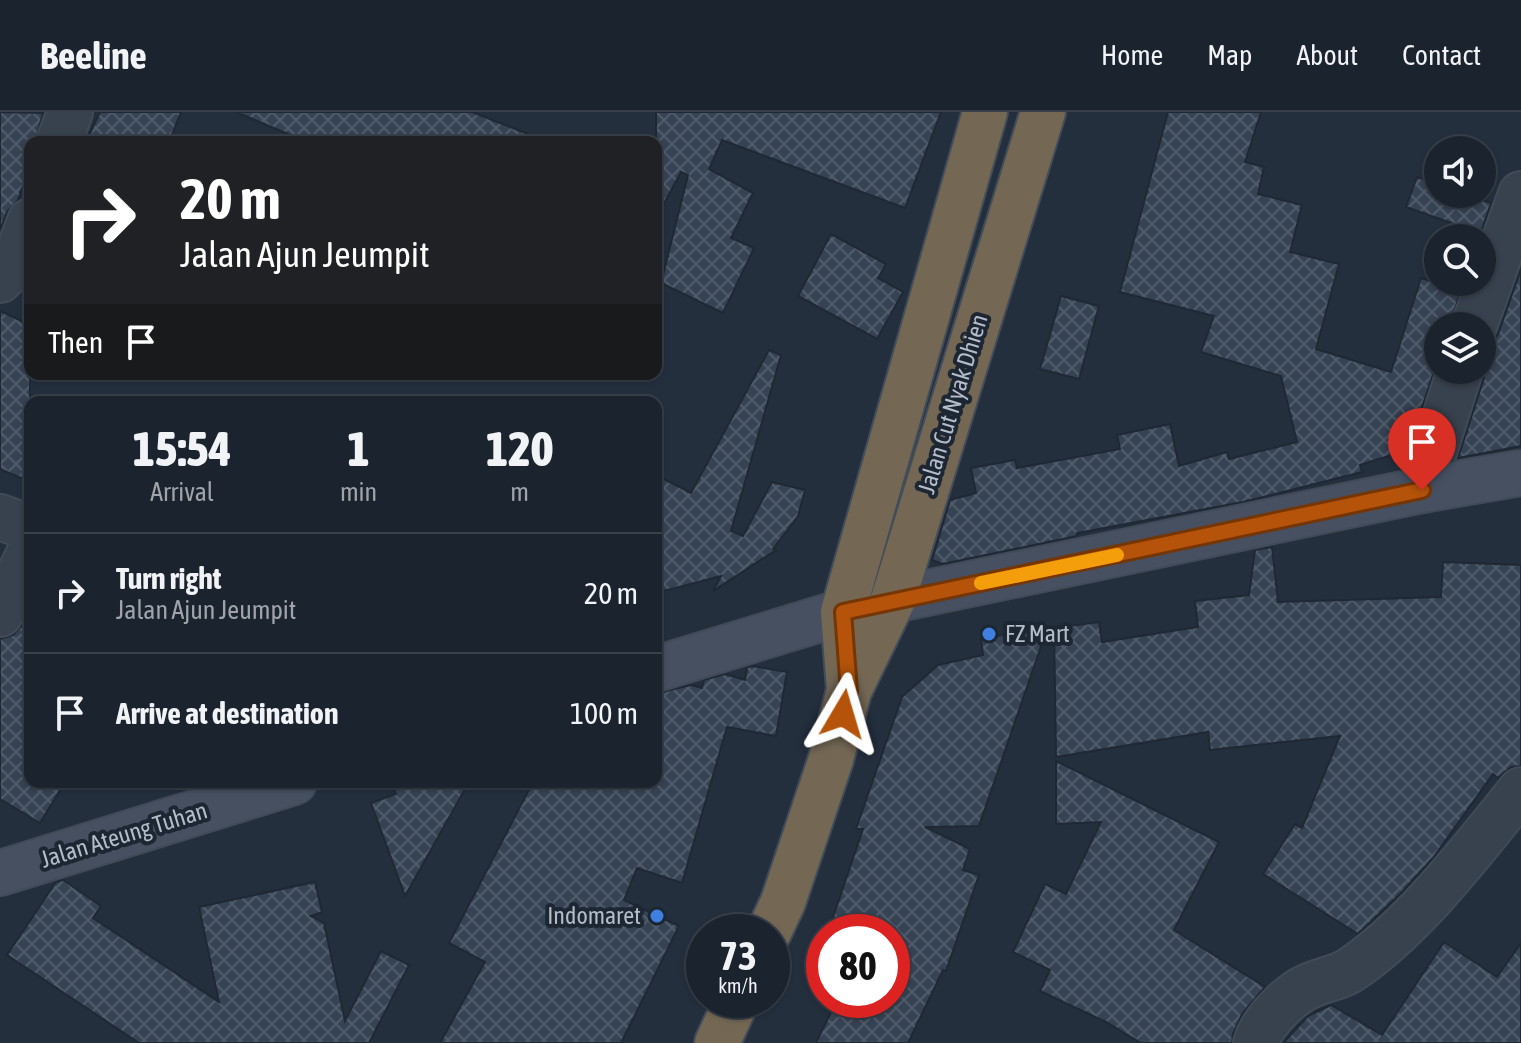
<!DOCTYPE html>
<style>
body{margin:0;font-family:"Asap Condensed",sans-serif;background:#282f3a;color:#f1f3f6;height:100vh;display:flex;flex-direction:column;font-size:30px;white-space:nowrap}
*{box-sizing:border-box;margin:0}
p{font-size:26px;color:#a0a4aa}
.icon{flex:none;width:44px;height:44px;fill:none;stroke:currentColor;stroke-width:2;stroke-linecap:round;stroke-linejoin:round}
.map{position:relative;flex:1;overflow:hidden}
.details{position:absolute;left:24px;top:284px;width:638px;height:392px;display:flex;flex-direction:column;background:#1b232e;border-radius:16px;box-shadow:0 2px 6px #0004,0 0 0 2px #39404a}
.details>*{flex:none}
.hud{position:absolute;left:24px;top:24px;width:638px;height:244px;border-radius:16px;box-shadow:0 2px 6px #0004,0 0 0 2px #39404a;background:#202124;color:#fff;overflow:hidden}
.tools{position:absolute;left:1424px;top:24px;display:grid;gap:16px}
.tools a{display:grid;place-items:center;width:72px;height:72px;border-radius:50%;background:#1b232e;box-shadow:0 2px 6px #0004,0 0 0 2px #39404a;font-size:40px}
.speed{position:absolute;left:686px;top:802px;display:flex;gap:16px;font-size:40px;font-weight:700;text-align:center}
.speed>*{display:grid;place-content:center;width:104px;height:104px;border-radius:50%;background:#1b232e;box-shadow:0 2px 6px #0004,0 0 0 2px #39404a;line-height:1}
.speed small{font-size:20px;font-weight:400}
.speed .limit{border:12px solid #d22;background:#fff;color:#111}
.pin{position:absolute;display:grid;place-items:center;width:68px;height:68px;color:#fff;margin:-82px -34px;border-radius:50% 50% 50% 0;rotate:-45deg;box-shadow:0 0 8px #0007}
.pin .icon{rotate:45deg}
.me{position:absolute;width:88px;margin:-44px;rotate:7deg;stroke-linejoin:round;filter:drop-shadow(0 0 6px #0008)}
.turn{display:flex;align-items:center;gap:28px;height:168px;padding:0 24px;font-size:36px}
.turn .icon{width:104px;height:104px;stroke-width:2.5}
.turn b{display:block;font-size:56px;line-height:68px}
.then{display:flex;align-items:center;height:76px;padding:0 24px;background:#0003;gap:16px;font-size:30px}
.eta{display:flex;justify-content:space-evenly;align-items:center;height:136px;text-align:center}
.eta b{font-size:48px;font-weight:800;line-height:56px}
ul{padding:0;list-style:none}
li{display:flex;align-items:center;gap:24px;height:120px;padding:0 24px;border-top:2px solid #39404a}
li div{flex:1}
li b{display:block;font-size:30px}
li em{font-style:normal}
header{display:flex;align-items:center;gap:48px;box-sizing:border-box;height:112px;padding:0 40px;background:#1b232e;border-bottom:2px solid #39404a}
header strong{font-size:38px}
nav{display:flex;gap:44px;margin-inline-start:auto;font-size:28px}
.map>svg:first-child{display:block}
.building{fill:url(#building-cross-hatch);stroke:#1f2835;stroke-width:2}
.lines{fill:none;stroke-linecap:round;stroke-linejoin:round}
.street-casing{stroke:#414a57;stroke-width:48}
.secondary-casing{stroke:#414a57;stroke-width:48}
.highway-casing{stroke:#434c59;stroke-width:48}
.street{stroke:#38414e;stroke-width:44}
.secondary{stroke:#465061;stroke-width:44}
.highway{stroke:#746855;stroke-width:44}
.route-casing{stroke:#753606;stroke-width:20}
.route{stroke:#b45309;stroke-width:14}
.slow{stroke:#f59e0b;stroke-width:14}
.shop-dot{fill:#3f7fe0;stroke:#1d2633;stroke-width:3}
.labels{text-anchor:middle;stroke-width:8;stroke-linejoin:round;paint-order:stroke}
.street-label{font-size:24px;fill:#b4bcc9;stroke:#1d2633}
.poi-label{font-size:24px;fill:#b4bcc9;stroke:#1d2633;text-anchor:start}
</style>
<header>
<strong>Beeline</strong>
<nav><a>Home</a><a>Map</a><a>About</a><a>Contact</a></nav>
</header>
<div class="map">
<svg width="1521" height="931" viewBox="0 0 1521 931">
<defs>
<pattern id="building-cross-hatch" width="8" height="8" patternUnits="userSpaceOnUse" patternTransform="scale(2)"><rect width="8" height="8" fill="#364354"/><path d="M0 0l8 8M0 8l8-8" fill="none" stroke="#515c6b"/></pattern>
</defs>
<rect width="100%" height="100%" fill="#242f3e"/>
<g class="building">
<polygon points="0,0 43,1 35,30 30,30 30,53 18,88 7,100 0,118"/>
<polygon points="100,0 181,0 169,30 86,30"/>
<polygon points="236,0 472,0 543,28 307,30"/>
<polygon points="656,0 941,0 905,96 722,28 709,57 753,81 731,126 754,136 723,201 661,171 688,63 681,60 656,106"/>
<polygon points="1168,0 1261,0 1245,50 1264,55 1258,82 1302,93 1290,140 1339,152 1316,237 1391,260 1421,166 1443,173 1444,170 1463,170 1450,214 1438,214 1438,247 1408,338 1360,353 1362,360 1243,390 1077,421 1077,424 943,452 932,448 950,388 976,381 971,356 1015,348 1017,356 1120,337 1117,323 1170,312 1179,354 1227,340 1229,347 1297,330 1281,264 1201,240 1214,204 1120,180"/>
<polygon points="1417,65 1438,72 1438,82 1465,82 1491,91 1479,126 1459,126 1463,115 1406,95"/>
<polygon points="831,122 886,152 878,166 903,180 877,227 798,184"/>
<polygon points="1521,157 1521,334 1458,346 1484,266 1482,237 1491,232 1498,222"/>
<polygon points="1061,184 1099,194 1079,267 1040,257"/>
<polygon points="0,199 30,213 30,370 0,357"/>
<polygon points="769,238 781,243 731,419 743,424 772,370 805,378 798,404 773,437 776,438 713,479 721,464 656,481 656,363 691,381"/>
<polygon points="1272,435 1278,490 1441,485 1443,450 1521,453 1521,654 1511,655 1498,666 1493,662 1433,746 1401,781 1358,822 1263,762 1295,712 1302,716 1340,624 1210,638 1208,620 1056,645 1054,516 1099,510 1102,530 1198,515 1195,489 1249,483 1255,438"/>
<polygon points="23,512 30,514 30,670 65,670 40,711 0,687 0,527 13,523"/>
<polygon points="1047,517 979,714 925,715 970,737 963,758 979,763 946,859 943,858 908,931 816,931 837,888 892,888 892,820 828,820 863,717 856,717 902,585 938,553 983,543 981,526"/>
<polygon points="752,554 787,560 776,624 727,615 682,771 637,756 624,788 679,814 621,931 440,931 485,850 449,831 533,670 656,670 658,581 691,573 702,576 704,568 725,562 745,568 747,555"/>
<polygon points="1056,649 1219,730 1174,818 1265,875 1242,902 1233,922 1232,931 1141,931 1106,910 1040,879 1050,858 1013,840 1045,772 1066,782 1101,710 1056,712"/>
<polygon points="391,670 469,670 405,784 371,691 396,682"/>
<polygon points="63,768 101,794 93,806 219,890 199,795 315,770 322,800 311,804 324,811 345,909 381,839 409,853 369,931 139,931 7,843 56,770"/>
<polygon points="1444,830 1497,865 1521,831 1521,931 1283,931 1308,904 1331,893 1382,923"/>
</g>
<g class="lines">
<defs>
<g id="street">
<polyline points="59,30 70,0"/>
<polyline points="0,168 13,155 30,109"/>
<polyline points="1474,214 1521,82"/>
<polyline points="1422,378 1460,258"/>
<polyline points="0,405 30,416"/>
<polyline points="0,502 30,440"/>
<path d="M1256 931C1262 910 1289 883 1309 874 1322 868 1337 866 1349 859 1413 817 1473 737 1521 678"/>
</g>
<g id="secondary">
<polyline points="656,557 843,500 893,488 1422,378 1521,361"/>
<polyline points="0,761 294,670"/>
</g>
<g id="highway">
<polyline points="849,577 843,500 985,0"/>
<polyline points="769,820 783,790 831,647 849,579 893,488 1043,0"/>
<polyline points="717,931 737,888"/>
</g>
</defs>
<use href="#street" class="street-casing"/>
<use href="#secondary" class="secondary-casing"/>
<use href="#highway" class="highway-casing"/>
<use href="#street" class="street"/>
<use href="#secondary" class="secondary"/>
<use href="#highway" class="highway"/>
</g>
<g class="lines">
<defs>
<polyline id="route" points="843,602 849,579 843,500 1422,378"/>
</defs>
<use href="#route" class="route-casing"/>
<use href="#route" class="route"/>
<polyline class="slow" points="981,471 1117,443"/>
</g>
<g class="shop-dot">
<circle cx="989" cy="522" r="8"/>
<circle cx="657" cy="804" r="8"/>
</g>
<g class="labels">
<g class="street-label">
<text transform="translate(953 292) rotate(-73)" y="8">Jalan Cut Nyak Dhien</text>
<text transform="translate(124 723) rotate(-17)" y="8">Jalan Ateung Tuhan</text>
</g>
<g class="poi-label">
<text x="1005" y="530">FZ Mart</text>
<text x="641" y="812" text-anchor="end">Indomaret</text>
</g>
</g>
</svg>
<div class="tools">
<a><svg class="icon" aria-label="sound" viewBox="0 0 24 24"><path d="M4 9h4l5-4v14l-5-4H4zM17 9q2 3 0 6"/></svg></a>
<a><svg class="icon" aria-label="search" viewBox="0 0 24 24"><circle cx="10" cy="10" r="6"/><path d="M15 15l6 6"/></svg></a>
<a><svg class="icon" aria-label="layers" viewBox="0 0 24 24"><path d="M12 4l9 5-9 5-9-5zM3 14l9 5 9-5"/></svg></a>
</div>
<div class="speed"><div>73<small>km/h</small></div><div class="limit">80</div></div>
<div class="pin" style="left:1422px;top:378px;background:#d93025"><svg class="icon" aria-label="arrive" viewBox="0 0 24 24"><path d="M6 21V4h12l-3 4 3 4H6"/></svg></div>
<svg class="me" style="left:843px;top:602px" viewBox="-20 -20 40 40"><path d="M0-17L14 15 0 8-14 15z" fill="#b45309" stroke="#fff" stroke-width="4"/></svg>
<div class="hud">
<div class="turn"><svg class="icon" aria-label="right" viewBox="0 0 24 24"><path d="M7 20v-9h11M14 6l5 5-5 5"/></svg><div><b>20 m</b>Jalan Ajun Jeumpit</div></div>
<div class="then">Then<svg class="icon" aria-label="arrive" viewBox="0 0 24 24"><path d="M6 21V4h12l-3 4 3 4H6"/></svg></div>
</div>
<section class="details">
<div class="eta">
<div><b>15:54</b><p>Arrival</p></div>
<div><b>1</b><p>min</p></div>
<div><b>120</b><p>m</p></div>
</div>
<ul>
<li><svg class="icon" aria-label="right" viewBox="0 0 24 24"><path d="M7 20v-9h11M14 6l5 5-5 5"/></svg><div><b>Turn right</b><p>Jalan Ajun Jeumpit</p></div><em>20 m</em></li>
<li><svg class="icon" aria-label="arrive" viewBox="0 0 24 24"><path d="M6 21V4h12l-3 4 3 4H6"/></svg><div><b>Arrive at destination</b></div><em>100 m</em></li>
</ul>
</section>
</div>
